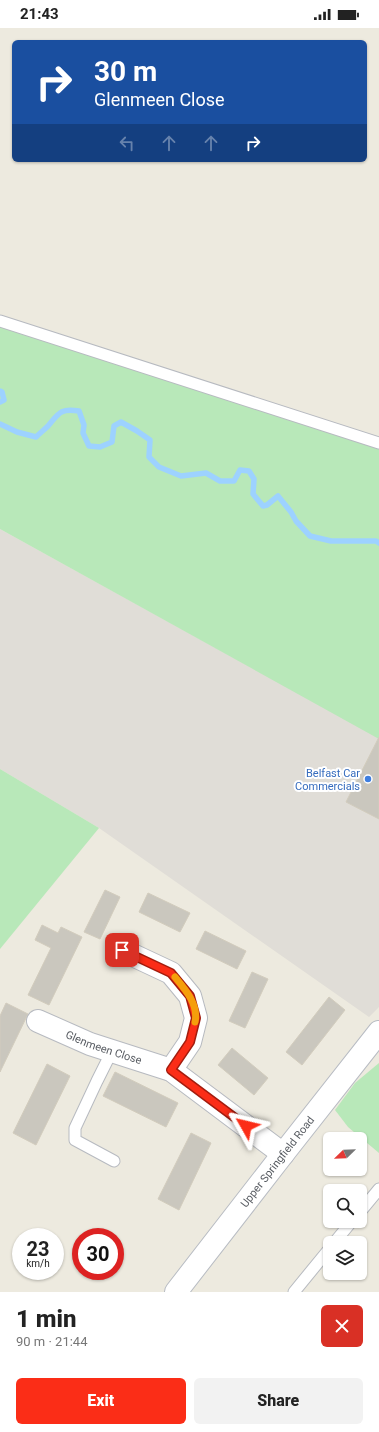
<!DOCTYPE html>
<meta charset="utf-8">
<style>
body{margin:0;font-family:Roboto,sans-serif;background:#f2f2f2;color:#222;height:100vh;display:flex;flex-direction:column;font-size:15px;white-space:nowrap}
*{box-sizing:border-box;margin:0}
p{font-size:13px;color:#767676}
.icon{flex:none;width:22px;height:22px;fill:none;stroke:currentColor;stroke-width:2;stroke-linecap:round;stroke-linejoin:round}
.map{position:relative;height:1264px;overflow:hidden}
.side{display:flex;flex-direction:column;background:#fff;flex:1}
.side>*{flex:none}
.banner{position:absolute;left:12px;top:12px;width:355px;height:122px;border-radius:6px;box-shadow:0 1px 3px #0004;background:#1a4fa0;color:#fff;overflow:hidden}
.needle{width:26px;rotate:247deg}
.fabs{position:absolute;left:323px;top:1104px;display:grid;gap:8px}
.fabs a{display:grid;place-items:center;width:44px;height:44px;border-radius:6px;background:#fff;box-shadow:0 1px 3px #0004;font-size:20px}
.speed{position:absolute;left:12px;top:1200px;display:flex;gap:8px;font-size:20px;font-weight:700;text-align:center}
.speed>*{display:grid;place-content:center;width:52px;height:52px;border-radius:50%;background:#fff;box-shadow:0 1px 3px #0004;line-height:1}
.speed small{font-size:10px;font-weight:400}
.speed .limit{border:6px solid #d22;background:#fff;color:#111}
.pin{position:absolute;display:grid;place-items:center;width:34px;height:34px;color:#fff;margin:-17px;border-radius:8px;box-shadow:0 2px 6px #0006}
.me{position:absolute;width:44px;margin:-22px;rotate:307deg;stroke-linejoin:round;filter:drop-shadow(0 0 3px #0008)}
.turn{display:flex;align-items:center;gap:14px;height:84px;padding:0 16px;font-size:18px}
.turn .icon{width:52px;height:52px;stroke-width:2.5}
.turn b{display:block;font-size:28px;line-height:34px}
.lanes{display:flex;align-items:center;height:38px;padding:0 16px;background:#0003;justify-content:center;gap:20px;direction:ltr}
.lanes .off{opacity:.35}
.round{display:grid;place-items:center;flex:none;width:42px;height:42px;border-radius:6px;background:#f2f2f2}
.headline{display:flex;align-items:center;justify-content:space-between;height:68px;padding:0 16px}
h1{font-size:24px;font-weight:800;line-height:30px}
.cta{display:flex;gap:8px;margin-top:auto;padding:8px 16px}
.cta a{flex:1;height:46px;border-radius:6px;background:#fb2d17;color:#fff;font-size:16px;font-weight:800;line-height:46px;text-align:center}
.cta a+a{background:#f2f2f2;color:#222}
.status{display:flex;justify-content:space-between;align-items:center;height:28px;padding:0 20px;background:#fff;direction:ltr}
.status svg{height:11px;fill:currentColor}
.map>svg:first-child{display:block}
.industrial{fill:#e0ddd7}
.green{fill:#b8e8b9}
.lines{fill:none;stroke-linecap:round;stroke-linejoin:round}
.stream{stroke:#9dd2ff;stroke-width:5.5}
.building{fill:#cac7be;stroke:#d2ccbd}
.service-casing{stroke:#b7bac0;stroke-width:13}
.minor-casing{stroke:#b7bac0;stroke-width:24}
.secondary-casing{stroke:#b8bcc3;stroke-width:24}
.service{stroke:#fff;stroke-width:11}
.minor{stroke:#fff;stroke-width:22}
.secondary{stroke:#fff;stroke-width:22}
.route-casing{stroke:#a31d0f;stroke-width:10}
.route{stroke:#fb2d17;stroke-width:7}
.slow{stroke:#f59e0b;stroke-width:7}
.shop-dot{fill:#3f7fe0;stroke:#fff;stroke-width:1.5}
.labels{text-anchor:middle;stroke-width:4;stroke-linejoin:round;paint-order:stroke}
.shop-label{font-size:11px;fill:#366cbe;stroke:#fff;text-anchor:end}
.street-label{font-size:11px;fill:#585c62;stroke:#fff}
</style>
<div class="status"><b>21:43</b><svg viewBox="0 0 49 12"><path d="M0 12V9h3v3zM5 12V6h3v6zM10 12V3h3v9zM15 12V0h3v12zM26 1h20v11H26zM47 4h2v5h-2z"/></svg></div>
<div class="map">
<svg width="379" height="1264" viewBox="0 0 379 1264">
<rect width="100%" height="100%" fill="#edeadf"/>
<polygon class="industrial" points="0,501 379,710 379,979 369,989 99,800 0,741"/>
<g class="green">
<polygon points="0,290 379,417 379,711 0,501"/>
<polygon points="0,741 99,800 0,921"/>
<polygon points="379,1035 379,1125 348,1099 335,1082 355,1055"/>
</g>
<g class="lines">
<g class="stream">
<polyline points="0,363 2,364 4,372 0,374"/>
<path d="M0 396 17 404 36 409C40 405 44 402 48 398 59 385 60 380 79 383L84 397 83 405 89 418 100 419 112 414 114 398 121 394 137 403 150 412 149 429 159 439 181 448 206 445 220 453H234L240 442 249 443 254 451 253 466 263 478 267 477 278 468 291 484 296 493 310 508 331 513H376L379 515"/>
</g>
</g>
<g class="building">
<polygon points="379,709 379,791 346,774"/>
<polygon points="105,862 120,869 100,911 84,904"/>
<polygon points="148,865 190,885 180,904 139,884"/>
<polygon points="42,897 58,905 61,899 82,909 49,977 28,967 51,920 35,912"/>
<polygon points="205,903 246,923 237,941 196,921"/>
<polygon points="252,944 268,951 245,1000 229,993"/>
<polygon points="329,969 345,982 302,1037 286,1024"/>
<polygon points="6,975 28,986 0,1044 0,988"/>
<polygon points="232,1020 268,1050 254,1067 218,1037"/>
<polygon points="47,1036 70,1048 36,1117 13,1105"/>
<polygon points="115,1044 178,1075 166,1099 103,1068"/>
<polygon points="191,1105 211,1115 179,1182 158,1171"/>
</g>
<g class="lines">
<defs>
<g id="service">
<polyline points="0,293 379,415"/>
<polyline points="112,1023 97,1053 75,1100 75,1112 114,1133"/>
<polyline points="360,1184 379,1161"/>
<polyline points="334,1215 352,1193"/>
<polyline points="294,1264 330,1220"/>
</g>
<g id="minor">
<polyline points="122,922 171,945 190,968 196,990 190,1014 171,1042"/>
<path id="s1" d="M38 993 90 1016 171 1042 283 1126"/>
</g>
<g id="secondary">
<path id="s2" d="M176 1264 283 1126 379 1004"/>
</g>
</defs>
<use href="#service" class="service-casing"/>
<use href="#minor" class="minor-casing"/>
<use href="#secondary" class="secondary-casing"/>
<use href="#service" class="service"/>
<use href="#minor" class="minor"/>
<use href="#secondary" class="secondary"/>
</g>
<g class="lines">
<defs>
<polyline id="route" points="122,922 171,945 190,968 196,990 190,1014 171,1042 246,1098"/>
</defs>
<use href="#route" class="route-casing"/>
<use href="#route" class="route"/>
<path class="slow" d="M175 949C185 961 199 977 195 994"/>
</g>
<circle class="shop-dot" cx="368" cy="751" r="4"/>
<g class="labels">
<g class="shop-label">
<text x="360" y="749">Belfast Car<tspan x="360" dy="13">Commercials</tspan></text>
</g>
<g class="street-label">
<text dy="4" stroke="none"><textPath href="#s1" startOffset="71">Glenmeen Close</textPath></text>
<text dy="4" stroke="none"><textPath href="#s2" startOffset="165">Upper Springfield Road</textPath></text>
</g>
</g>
</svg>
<div class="fabs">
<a><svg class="needle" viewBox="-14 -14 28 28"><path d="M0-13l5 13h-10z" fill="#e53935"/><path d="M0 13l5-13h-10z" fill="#767676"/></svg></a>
<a><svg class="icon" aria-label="search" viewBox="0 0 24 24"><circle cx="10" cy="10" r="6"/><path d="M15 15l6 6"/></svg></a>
<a><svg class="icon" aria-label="layers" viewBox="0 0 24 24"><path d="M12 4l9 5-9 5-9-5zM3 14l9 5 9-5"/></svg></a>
</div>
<div class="speed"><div>23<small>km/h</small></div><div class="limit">30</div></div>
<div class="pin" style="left:122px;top:922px;background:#d93025"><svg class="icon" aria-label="arrive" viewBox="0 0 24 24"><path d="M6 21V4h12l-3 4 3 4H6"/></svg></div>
<svg class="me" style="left:246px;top:1098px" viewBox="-20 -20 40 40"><path d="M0-17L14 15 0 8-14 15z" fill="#fb2d17" stroke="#fff" stroke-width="4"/></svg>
<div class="banner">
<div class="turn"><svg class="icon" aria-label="right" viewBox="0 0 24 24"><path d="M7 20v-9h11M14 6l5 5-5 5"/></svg><div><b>30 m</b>Glenmeen Close</div></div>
<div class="lanes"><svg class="icon off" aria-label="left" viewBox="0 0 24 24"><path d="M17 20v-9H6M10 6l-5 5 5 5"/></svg><svg class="icon off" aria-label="ahead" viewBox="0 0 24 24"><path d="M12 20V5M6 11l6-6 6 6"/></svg><svg class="icon off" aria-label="ahead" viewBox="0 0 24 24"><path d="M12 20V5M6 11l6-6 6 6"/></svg><svg class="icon" aria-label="right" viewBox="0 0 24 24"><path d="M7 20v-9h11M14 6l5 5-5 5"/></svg></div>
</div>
</div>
<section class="side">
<div class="headline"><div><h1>1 min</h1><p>90 m · 21:44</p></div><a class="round" style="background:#d93025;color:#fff"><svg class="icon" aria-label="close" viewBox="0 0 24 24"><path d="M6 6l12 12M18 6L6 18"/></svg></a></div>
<div class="cta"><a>Exit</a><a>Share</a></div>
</section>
